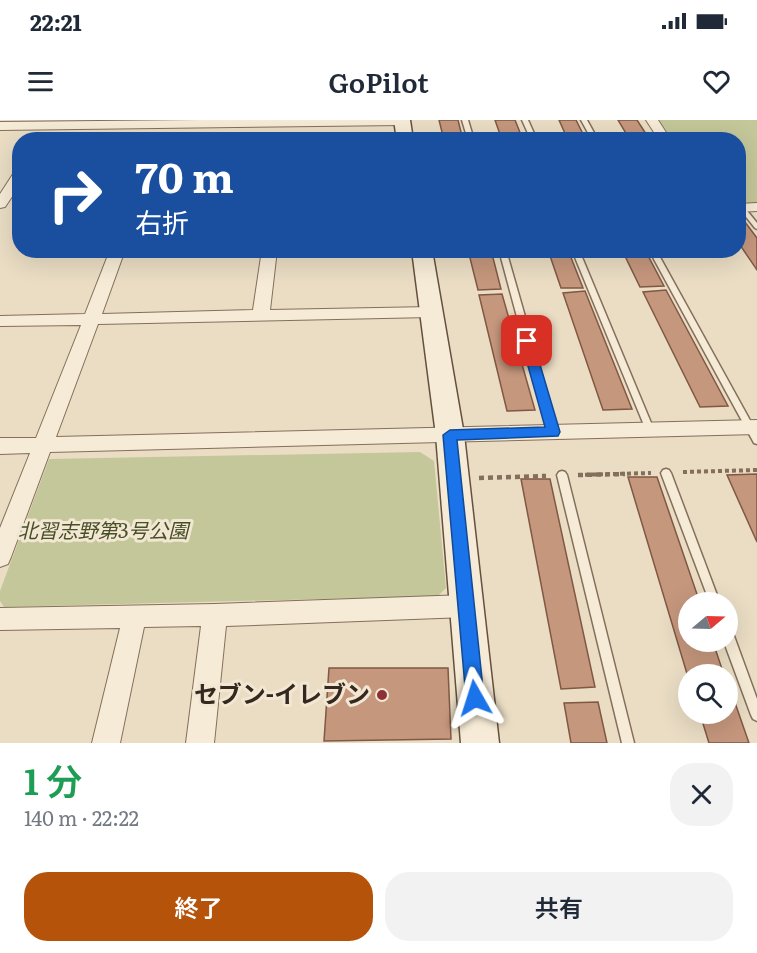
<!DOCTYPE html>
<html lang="ja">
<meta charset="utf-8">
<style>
body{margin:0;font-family:Literata,"Noto Sans JP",serif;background:#f2f2f3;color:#1f2937;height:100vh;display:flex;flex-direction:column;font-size:22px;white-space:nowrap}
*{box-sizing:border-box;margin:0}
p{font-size:20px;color:#747a83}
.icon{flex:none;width:33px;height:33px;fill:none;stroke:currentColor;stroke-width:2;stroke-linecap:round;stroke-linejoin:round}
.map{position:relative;height:623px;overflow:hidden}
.drawer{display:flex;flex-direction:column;background:#fff;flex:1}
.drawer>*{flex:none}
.top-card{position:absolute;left:12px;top:12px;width:734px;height:126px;border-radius:24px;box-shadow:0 6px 24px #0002;background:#1a4fa0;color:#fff;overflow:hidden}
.needle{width:39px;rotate:71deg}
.controls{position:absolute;left:678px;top:472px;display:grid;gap:12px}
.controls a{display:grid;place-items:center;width:60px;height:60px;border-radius:50%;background:#fff;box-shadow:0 6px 24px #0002;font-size:30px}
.pin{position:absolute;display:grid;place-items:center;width:51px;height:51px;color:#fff;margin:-26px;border-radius:12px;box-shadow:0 3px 9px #0006}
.me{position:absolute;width:66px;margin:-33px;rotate:354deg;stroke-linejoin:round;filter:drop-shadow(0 0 4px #0008)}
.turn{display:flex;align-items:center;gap:21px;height:126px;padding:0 24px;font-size:27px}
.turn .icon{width:78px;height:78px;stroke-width:2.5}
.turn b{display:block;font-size:42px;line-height:51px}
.round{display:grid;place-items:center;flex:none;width:63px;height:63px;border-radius:24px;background:#f2f2f3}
.overview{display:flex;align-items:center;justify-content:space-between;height:102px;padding:0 24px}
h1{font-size:36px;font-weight:600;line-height:45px;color:#1e9e55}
.action{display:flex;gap:12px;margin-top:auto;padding:12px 24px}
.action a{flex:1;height:69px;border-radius:24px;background:#b45309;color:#fff;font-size:24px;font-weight:600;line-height:69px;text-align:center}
.action a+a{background:#f2f2f3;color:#1f2937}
.status{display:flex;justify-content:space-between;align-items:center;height:42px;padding:0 30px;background:#fff;direction:ltr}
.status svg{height:16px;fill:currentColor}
header{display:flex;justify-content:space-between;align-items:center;height:78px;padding:0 24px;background:#fff;font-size:27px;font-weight:600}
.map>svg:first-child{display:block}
.green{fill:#c4c799}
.building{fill:#c5977d;stroke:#805844;stroke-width:1.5}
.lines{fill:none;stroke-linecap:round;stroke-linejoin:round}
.lane-casing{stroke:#836f5c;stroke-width:3}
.street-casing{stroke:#836f5c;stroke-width:2}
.secondary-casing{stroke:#65503f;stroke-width:3}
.path-far1{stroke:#836f5c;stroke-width:4;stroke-dasharray:4 3;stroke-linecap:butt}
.path{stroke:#836f5c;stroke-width:4.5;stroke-dasharray:5 4;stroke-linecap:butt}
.lane{fill:#f6ebd6;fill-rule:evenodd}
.street{fill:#f6ebd6;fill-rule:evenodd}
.secondary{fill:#f6ebd6;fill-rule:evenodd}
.route{fill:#1a73e8;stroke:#114b97;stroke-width:1.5}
.poi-dot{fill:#8d3137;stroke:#f2e7d3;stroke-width:2}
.labels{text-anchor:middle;stroke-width:6;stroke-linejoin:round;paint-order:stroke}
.park-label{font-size:20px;font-style:italic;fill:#474f27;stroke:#f2e7d3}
.near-poi-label{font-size:24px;font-weight:bold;fill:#34281f;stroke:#f2e7d3;text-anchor:end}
</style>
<div class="status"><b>22:21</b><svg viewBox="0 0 49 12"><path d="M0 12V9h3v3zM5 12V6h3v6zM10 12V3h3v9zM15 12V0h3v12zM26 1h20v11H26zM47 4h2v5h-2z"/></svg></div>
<header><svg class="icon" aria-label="menu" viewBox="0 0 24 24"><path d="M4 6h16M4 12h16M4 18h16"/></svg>GoPilot<svg class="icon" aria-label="heart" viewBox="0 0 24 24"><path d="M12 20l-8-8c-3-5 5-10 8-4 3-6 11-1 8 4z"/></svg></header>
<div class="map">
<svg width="757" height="623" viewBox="0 0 757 623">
<rect width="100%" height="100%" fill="#eaddc4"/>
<g class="green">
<polygon points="659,0 757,0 757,84 738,84 738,20 672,19"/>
<polygon points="420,332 434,341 446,468 438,476 4,487 0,481 0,471 49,339"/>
</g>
<g class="building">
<polygon points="439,0 458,0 463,20 444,20"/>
<polygon points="495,0 515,0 523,20 502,20"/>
<polygon points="559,0 576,0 586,20 568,20"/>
<polygon points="618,0 637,0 650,20 630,20"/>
<polygon points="738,98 742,98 757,118 757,150 738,122"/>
<polygon points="468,130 491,130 501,169 478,170"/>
<polygon points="548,130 568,130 583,168 561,168"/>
<polygon points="622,130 645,130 664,166 640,167"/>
<polygon points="666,170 728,286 700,287 643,172"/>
<polygon points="585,171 632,289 603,290 563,173"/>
<polygon points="502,174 535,290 507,291 479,175"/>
<polygon points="757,354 757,422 727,355"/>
<polygon points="628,357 657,357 700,483 688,483 688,522 713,522 724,555 688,557"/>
<polygon points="521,359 550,359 595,567 561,569"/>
<polygon points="329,548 448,548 451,619 324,621"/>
<polygon points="733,577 749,623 709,623 700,594 728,594 728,578"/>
<polygon points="598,582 607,623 571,623 564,583"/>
</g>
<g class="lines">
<defs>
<g id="lane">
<polygon points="462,0 468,0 474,20 468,20"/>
<polygon points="522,0 528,0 537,20 531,20"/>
<polygon points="581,0 587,0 598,20 592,20"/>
<polygon points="742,86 744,87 757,103 757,109 755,108 739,88"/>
<polygon points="499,130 506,130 558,312 553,315 548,312"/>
<polygon points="572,130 579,130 654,310 653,312 647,312 646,310"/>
<polygon points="649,130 656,130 757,313 757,324 754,323"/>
<polygon points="666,349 669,350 671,353 720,483 710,483 661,353 663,350"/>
<polygon points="562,351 565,352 567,355 634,623 622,623 557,355 559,352"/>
<polygon points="728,511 732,512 734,516 757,579 757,601 753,599 751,595 724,522 728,522"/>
</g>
<g id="street">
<polygon points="199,0 407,0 408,1 402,5 0,10 0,2"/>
<polygon points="646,0 658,0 671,20 659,20"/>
<polygon points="20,50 20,65 5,87 0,88 0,74 15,51"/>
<polygon points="757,83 757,91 738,92 738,84"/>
<polygon points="110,130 125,130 102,194 253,190 262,130 277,130 270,190 431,187 437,188 439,192 437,196 431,197 98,204 56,317 757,300 757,314 50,332 11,437 8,444 0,447 0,408 30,333 0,334 0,318 36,318 81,205 0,206 0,196 85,194"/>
<polygon points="466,475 474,478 478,486 474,494 466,497 226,506 214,623 186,623 201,506 144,507 120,623 92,623 120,508 0,510 0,488 215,484"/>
</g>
<g id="secondary">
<polygon points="394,0 410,0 413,20 397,20"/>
<polygon points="412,130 432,130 464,315 499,623 461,623 436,315"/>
</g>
</defs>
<use href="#lane" class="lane-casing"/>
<use href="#street" class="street-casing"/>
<use href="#secondary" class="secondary-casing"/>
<g class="path-far1">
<polyline points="683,352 757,350"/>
<polyline points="578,355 651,353"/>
</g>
<g class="path">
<polyline points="578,355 625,354"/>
<polyline points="479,358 546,356"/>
</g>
<use href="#lane" class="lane"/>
<use href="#street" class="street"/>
<use href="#secondary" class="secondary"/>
</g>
<polygon class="route" points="527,217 533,221 560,312 558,316 457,320 484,578 482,584 475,587 469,584 466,578 443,315 450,310 545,307 521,221"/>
<circle class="poi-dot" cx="382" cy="575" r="6"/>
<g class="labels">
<g class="park-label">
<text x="103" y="418">北習志野第3号公園</text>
</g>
<g class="near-poi-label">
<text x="370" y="583">セブン-イレブン</text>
</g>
</g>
</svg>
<div class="controls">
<a><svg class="needle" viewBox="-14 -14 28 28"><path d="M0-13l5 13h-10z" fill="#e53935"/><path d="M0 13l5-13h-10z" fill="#747a83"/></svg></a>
<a><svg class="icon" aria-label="search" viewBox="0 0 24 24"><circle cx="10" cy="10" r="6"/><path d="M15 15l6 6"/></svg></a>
</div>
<div class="pin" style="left:527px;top:221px;background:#d93025"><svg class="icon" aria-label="arrive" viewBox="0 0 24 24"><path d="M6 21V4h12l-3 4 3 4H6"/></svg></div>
<svg class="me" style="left:475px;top:578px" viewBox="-20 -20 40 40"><path d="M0-17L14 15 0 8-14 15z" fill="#1a73e8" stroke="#fff" stroke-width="4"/></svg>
<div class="top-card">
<div class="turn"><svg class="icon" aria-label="right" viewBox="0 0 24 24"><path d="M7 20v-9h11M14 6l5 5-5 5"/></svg><div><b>70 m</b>右折</div></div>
</div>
</div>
<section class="drawer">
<div class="overview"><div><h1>1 分</h1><p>140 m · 22:22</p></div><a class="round"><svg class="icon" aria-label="close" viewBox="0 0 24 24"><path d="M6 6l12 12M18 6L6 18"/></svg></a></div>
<div class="action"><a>終了</a><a>共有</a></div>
</section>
